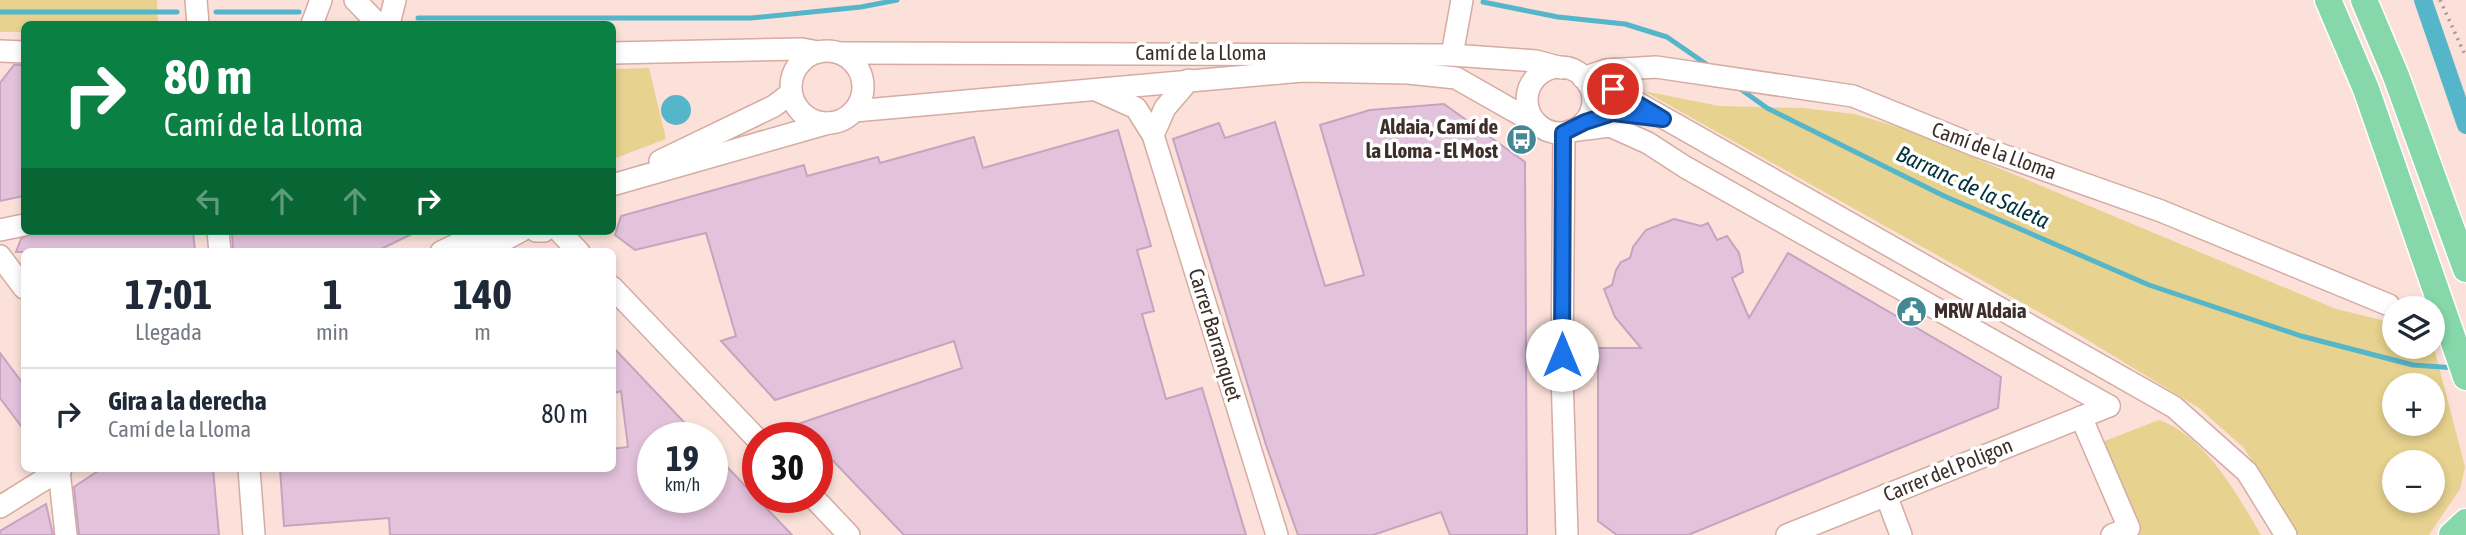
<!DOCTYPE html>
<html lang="es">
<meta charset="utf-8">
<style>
body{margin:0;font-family:"Asap Condensed",sans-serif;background:#f2f2f3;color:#1f2937;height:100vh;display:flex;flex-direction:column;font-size:26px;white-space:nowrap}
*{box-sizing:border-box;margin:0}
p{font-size:23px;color:#747a83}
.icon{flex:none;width:38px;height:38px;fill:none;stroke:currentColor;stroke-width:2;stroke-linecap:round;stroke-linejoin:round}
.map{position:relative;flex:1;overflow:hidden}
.side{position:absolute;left:21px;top:248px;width:595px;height:224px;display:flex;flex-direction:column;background:#fff;border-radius:10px;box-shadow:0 4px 10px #0003}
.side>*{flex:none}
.banner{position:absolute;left:21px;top:21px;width:595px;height:214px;border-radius:10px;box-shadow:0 4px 10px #0003;background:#0b8043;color:#fff;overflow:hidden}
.fabs{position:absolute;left:2382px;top:296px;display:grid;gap:14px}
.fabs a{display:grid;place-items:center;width:63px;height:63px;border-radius:50%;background:#fff;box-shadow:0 4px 10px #0003;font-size:35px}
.speed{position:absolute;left:637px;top:422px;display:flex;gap:14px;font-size:35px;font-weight:700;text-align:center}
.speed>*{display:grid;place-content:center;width:91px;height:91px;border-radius:50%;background:#fff;box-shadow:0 4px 10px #0003;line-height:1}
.speed small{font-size:18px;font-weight:400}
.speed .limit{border:10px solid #d22;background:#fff;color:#111}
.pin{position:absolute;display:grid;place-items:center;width:60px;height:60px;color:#fff;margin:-30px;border:4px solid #fff;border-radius:50%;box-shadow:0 2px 7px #0007}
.me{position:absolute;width:77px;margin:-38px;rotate:0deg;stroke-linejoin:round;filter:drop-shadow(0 0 5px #0008)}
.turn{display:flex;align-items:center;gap:24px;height:147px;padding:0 28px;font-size:32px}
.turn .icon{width:91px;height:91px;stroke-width:2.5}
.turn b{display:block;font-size:49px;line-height:60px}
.lanes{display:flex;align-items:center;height:66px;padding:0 28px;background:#0003;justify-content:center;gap:35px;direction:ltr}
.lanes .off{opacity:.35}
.eta{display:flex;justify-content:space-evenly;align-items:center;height:119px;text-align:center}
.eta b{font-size:42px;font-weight:700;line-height:49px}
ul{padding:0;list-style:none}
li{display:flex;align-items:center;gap:21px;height:91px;padding:0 28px;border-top:2px solid #e0e1e3}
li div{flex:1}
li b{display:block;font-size:26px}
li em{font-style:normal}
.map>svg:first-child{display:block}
.green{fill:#e7d28f;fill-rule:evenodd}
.water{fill:#55b6ca}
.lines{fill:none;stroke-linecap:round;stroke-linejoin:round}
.stream{stroke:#55b6ca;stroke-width:5}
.canal{stroke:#55b6ca;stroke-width:18}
.building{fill:#e3c2dc;stroke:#c4a4be;stroke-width:2}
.minor-casing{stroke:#d5aba2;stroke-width:24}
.major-casing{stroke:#fff;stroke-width:29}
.path{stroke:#ac9691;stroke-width:3.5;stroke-dasharray:2 5;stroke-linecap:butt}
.minor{stroke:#fff;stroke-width:21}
.major{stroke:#86d7a9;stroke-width:26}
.route-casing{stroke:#114b97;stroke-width:18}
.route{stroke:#1a73e8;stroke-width:12}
.labels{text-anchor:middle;stroke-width:7;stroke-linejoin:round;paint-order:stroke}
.street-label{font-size:21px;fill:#3e2e2a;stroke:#fff}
.poi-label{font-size:21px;font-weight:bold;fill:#3e2e2a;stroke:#fff;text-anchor:end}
.water-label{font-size:23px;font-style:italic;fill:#01323a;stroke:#fff}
</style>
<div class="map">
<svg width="2466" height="535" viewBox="0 0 2466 535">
<rect width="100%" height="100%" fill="#fbe1da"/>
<g class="green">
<polygon points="0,0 157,0 158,24 24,24 24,32 0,32"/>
<polygon points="649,68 666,139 613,159 613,69"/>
<path d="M1644 91 1719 106 1803 108 1854 114 1905 129 2336 309 2394 323V346L2433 344 2465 467 2460 489 2429 535H2299L2244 448 2199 408 2076 333ZM2394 385H2432V424H2394ZM2394 462H2432V500H2394Z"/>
<path d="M2159 420C2206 437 2237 494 2261 535H2137L2097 449 2102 442Z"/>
</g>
<circle class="water" cx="676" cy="110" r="15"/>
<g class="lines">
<g class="stream">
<polyline points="1483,2 1558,17 1625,24 1667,37 1709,66"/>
<polyline points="0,12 177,12"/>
<polyline points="216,12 299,12"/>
<polyline points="418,18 751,18 861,7 897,0"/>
<polyline points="1739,88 1767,108 1944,196 2149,285 2301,336 2413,365 2456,368"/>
</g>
<polyline class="canal" points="2423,0 2466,125"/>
</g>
<g class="building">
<polygon points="14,65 24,65 24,196 0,201 0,83"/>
<polygon points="1444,104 1525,162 1527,535 1450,535 1441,512 1373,535 1298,535 1266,445 1173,139 1219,123 1225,138 1275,122 1325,286 1364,275 1320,125 1370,110"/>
<polygon points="1118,130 1151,246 1137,250 1154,311 1142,314 1166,399 1202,388 1246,535 904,535 817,444 817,438 811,438 798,424 962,368 954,341 775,400 721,341 736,336 706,233 635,250 615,235 621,216 804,165 807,176 878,157 880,163 974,137 983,168"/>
<polygon points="1674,219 1701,226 1708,223 1717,240 1727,236 1739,253 1743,272 1732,278 1749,318 1788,253 2001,377 1998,408 1688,535 1617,535 1598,521 1598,348 1641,348 1615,317 1604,289 1612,285 1616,270 1621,262 1630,258 1633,247 1646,230"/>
<polygon points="35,231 193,231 195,252 16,252 21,239"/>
<polygon points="232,231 418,231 375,252 233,252"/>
<polygon points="612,346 699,438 653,438 653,497 712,497 712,451 792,535 390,535 389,518 284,526 280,469 612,469 612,449 628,447 621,391 612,394"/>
<polygon points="0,353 24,385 24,430 0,398"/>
<polygon points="101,469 213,469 219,535 79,535 74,487"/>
<polygon points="46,504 53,535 0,535 0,531"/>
</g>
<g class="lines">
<defs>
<g id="minor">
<polyline points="196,0 198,24"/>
<polyline points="355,0 378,24"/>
<polyline points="312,24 321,0"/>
<polyline points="389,24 395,0"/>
<circle cx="827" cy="87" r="36"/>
<polyline points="0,51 24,52"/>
<polyline points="612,53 802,49 818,52"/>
<polyline points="840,53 1452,55 1536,61 1562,68"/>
<polyline points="1452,55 1462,0"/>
<circle cx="1560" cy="100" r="33"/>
<polyline points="1583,78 1606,70 1656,67 1853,96 1974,145 2161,211 2389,305"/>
<polyline points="1588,84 1613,89 2174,407 2247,472 2286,535"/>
<polyline points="1096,90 1136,108 1153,135 1277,535"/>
<polyline points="854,111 1302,71 1408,73 1456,78 1537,124"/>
<polyline points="1570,131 1610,126 1648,143 1685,167 2109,406"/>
<polyline points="1564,133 1562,374 1567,535"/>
<polyline points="1153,135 1165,108 1189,80"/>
<polyline points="660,161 774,106 791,93"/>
<polyline points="612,185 829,123"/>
<polyline points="0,230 24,225"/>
<polyline points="218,231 220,252"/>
<polyline points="536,231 544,231"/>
<polyline points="559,231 579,252"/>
<polyline points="441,252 485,231"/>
<polyline points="481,252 521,231"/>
<polyline points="0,256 24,288"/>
<polyline points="612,287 758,440"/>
<polyline points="2081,417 2129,528 2112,535"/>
<polyline points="249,469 254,535"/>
<polyline points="59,470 66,535"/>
<polyline points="1886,495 1901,535"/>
<polyline points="813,497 849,535"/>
<polyline points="0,507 61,469"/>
<polyline points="1787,535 2109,406"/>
</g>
<g id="major">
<polyline points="2328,0 2366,89 2466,377"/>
<polyline points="2364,0 2396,76 2466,269"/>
<polyline points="2452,535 2466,522"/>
</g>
</defs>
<use href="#minor" class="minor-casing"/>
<use href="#major" class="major-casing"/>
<polyline class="path" points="2440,0 2466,57"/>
<use href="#minor" class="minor"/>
<use href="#major" class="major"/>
</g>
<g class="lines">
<defs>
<polyline id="route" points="1562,355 1563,133 1585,122 1613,113 1663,119 1613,89"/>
</defs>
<use href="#route" class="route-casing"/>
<use href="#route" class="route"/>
</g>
<defs>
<symbol id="bus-disc" viewBox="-11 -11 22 22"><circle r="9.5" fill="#448896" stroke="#fff"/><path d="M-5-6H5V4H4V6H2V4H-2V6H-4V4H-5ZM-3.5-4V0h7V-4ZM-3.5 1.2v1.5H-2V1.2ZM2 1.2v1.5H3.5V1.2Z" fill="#fff"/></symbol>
<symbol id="civic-disc" viewBox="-11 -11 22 22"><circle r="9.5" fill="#448896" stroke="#fff"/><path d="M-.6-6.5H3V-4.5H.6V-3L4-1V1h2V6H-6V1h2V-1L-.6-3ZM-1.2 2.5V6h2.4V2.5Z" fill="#fff"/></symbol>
</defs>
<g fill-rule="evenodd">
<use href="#bus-disc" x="1504" y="122" width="35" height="35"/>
<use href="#civic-disc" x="1894" y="294" width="35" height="35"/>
</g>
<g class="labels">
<g class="street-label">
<text x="1201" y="60">Camí de la Lloma</text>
<text transform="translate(1994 151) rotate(20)" y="7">Camí de la Lloma</text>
<text transform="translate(1215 335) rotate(73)" y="7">Carrer Barranquet</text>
<text transform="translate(1948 470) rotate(-22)" y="7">Carrer del Poligon</text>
</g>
<g class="poi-label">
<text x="1498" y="134">Aldaia, Camí de<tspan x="1498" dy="24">la Lloma - El Most</tspan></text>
<text x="1934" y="318" text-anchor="start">MRW Aldaia</text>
</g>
<g class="water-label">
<text transform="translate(1973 187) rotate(25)" y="8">Barranc de la Saleta</text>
</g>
</g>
</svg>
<div class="fabs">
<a><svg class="icon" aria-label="layers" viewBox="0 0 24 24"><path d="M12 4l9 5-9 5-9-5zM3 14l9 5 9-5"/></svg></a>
<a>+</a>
<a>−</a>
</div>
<div class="speed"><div>19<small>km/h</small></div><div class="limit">30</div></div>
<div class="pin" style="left:1613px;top:89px;background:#d93025"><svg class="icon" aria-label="arrive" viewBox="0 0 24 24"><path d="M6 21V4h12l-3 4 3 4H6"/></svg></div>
<svg class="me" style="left:1562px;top:355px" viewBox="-20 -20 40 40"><circle r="19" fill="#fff"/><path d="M0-13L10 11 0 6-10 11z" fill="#1a73e8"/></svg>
<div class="banner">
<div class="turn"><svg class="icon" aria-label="right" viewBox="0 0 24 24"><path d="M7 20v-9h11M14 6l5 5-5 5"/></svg><div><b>80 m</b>Camí de la Lloma</div></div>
<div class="lanes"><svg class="icon off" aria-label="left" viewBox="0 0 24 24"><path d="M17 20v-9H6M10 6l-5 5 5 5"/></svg><svg class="icon off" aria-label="ahead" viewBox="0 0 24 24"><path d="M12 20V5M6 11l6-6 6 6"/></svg><svg class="icon off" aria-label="ahead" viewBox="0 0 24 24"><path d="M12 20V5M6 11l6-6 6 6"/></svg><svg class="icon" aria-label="right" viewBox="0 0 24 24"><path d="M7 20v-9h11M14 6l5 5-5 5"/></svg></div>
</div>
<section class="side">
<div class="eta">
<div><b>17:01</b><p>Llegada</p></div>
<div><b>1</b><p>min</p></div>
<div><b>140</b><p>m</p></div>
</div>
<ul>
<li><svg class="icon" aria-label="right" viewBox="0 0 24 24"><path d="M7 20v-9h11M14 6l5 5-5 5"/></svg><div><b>Gira a la derecha</b><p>Camí de la Lloma</p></div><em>80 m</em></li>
</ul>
</section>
</div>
